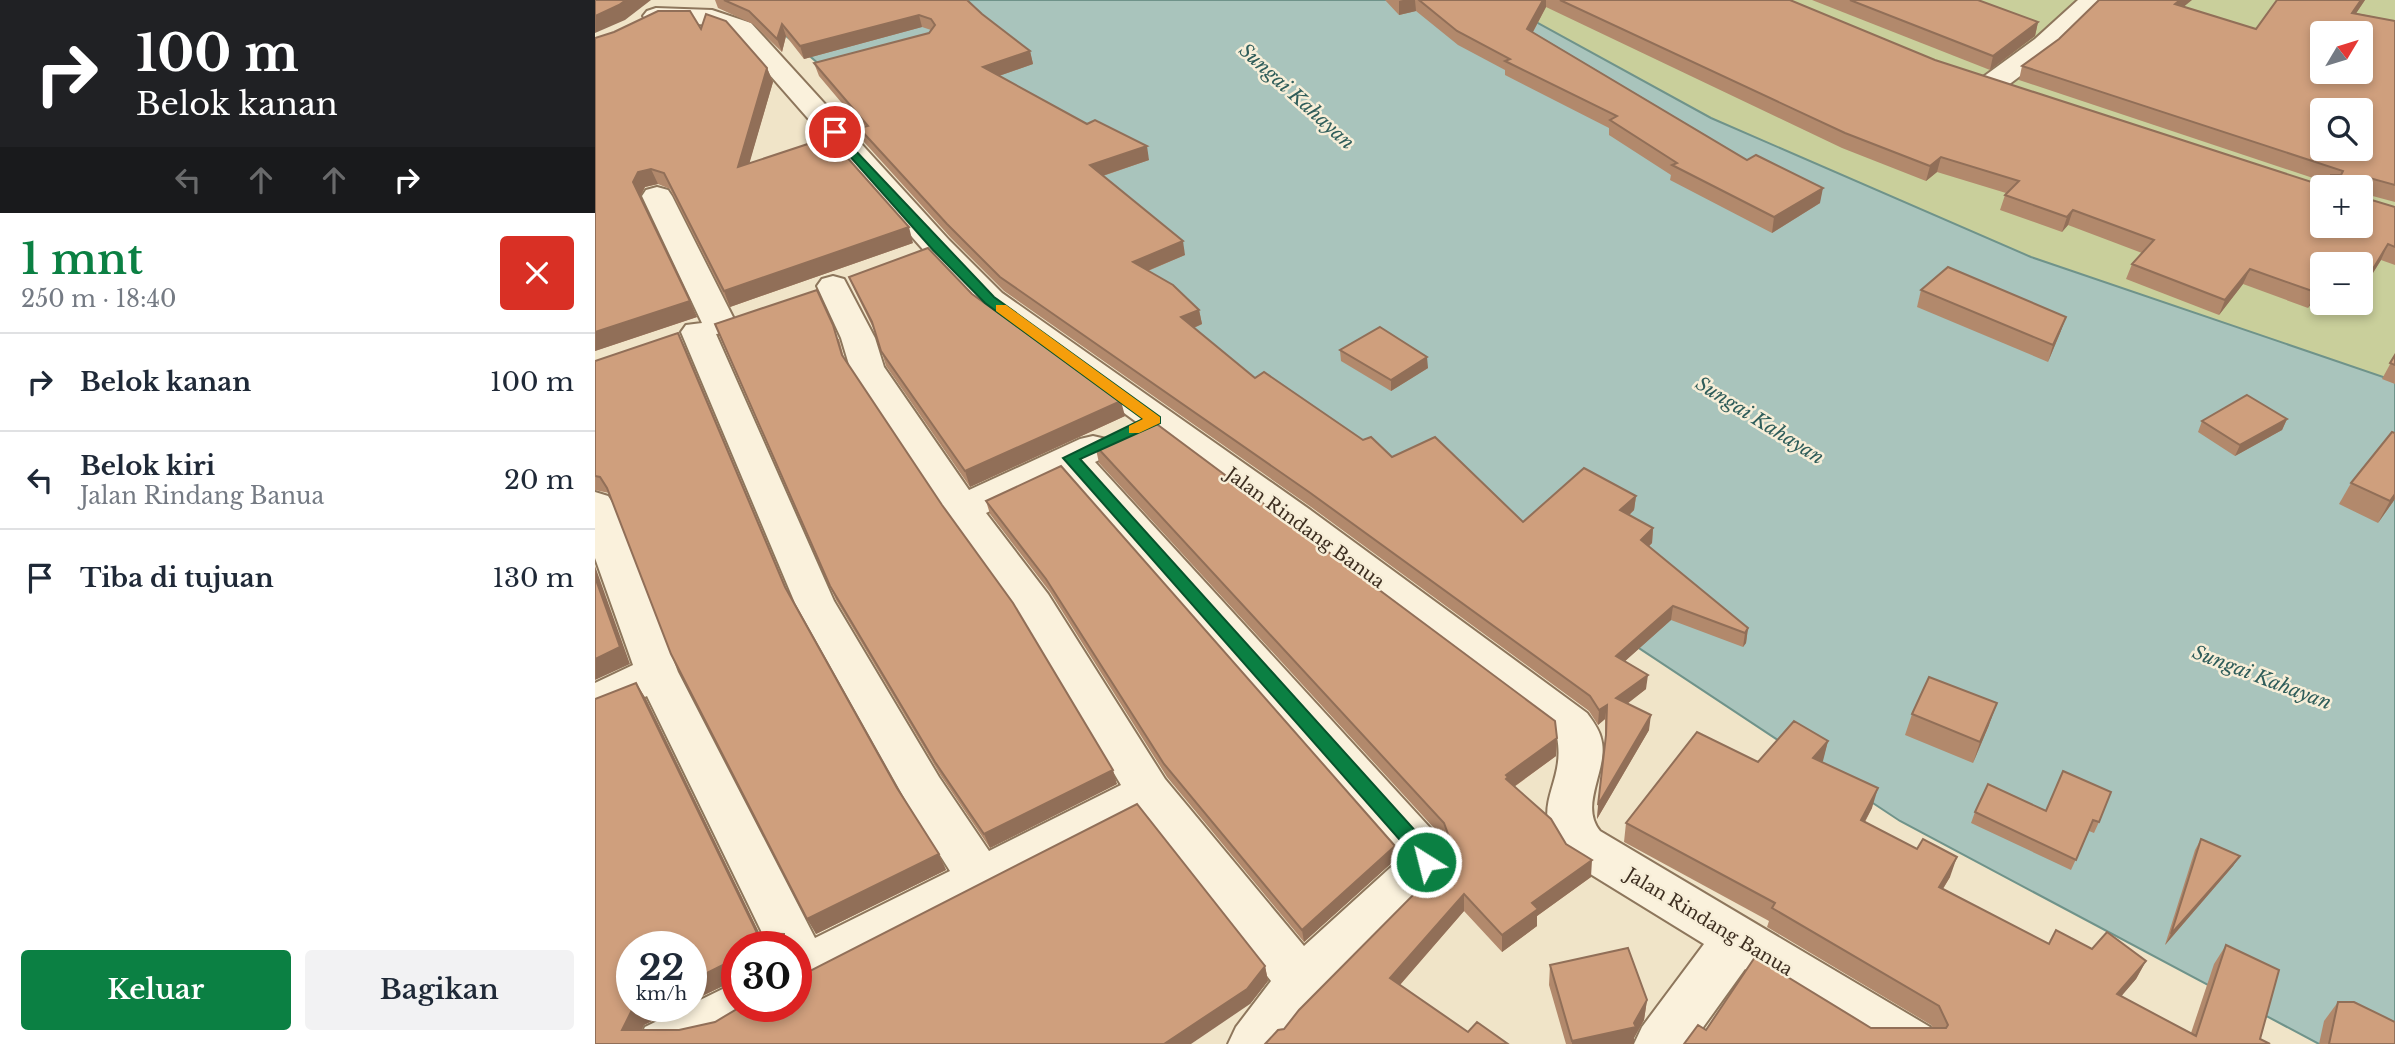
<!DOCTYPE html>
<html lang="id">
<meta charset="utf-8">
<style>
body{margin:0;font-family:"Libre Baskerville",serif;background:#f2f2f3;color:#1f2937;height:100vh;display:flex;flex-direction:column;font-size:26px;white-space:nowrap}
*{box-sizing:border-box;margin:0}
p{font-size:23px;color:#747a83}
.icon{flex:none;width:38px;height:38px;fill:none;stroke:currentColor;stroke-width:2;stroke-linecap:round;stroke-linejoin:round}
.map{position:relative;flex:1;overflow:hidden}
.details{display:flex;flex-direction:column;background:#fff;width:595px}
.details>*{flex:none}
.banner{background:#202124;color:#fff;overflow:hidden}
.needle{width:46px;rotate:52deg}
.tools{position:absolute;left:1715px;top:21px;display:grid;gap:14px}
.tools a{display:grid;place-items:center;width:63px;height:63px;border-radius:7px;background:#fff;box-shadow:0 4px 10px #0003;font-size:35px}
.speed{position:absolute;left:21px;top:931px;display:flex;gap:14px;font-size:35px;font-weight:700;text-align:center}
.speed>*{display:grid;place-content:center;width:91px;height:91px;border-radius:50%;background:#fff;box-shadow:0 4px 10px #0003;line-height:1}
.speed small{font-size:18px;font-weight:400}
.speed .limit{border:10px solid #d22;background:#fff;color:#111}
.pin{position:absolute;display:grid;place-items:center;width:60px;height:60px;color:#fff;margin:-30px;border:4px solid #fff;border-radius:50%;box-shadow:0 2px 7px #0007}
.me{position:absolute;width:77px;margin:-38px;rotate:324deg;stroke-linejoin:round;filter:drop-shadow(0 0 5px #0008)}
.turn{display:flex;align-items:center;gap:24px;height:147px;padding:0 21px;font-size:32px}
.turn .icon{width:91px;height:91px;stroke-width:2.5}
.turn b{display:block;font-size:49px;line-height:60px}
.lanes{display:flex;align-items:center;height:66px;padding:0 21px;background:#0003;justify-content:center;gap:35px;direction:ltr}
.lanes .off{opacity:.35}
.round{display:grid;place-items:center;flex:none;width:74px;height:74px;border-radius:7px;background:#f2f2f3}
.headline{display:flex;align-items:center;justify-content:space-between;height:119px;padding:0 21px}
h1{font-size:42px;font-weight:600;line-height:52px;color:#0b8043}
.cta{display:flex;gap:14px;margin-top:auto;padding:14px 21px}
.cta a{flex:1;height:80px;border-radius:7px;background:#0b8043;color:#fff;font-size:28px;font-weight:600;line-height:80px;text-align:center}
.cta a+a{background:#f2f2f3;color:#1f2937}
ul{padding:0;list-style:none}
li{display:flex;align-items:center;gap:21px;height:98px;padding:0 21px;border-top:2px solid #e0e1e3}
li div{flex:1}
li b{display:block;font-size:26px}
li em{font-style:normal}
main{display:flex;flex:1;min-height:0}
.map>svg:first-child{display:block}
.green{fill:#c9cf9b;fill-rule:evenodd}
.water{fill:#a9c4bc;stroke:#6f938a;stroke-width:2}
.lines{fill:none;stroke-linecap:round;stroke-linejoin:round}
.street-casing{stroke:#8d765c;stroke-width:4}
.street{fill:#faf1dc;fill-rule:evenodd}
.wall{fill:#b2896c}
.shaded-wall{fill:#916f58}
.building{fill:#cf9f7d;stroke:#916f58;stroke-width:2;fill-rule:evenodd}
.route{fill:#0b8043;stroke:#07532c;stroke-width:2}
.slow{fill:#f59e0b}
.labels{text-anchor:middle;stroke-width:5;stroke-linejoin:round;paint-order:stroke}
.street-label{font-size:18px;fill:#3d2e20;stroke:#f7eed8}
.water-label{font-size:19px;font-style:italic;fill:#2f5d5a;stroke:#f7eed8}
</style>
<main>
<section class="details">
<div class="banner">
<div class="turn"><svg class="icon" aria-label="right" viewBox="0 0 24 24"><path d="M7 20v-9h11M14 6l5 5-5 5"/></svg><div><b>100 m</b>Belok kanan</div></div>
<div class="lanes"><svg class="icon off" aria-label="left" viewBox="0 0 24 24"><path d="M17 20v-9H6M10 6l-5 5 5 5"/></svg><svg class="icon off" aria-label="ahead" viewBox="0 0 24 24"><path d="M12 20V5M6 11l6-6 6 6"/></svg><svg class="icon off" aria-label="ahead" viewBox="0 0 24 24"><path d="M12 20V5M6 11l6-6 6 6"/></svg><svg class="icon" aria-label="right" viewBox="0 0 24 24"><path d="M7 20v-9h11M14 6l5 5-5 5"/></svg></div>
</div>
<div class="headline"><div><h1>1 mnt</h1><p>250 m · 18:40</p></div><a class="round" style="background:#d93025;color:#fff"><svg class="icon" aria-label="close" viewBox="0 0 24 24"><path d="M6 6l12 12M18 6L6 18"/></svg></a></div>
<ul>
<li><svg class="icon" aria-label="right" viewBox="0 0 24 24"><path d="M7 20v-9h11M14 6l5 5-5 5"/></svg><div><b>Belok kanan</b></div><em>100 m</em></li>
<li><svg class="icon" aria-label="left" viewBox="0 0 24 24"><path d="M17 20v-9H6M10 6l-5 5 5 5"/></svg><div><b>Belok kiri</b><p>Jalan Rindang Banua</p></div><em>20 m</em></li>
<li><svg class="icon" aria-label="arrive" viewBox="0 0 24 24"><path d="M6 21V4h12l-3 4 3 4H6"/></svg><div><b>Tiba di tujuan</b></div><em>130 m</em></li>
</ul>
<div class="cta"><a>Keluar</a><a>Bagikan</a></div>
</section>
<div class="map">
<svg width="1800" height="1044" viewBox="0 0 1800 1044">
<rect width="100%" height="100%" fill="#f0e4c8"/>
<path class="green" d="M901 0H1800V381L1436 257 1116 118ZM1727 33H1766V72H1727ZM1727 110H1766V149H1727ZM1727 187H1766V226H1727ZM1727 264H1766V303H1727Z"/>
<polygon class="water" points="149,0 901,0 1116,118 1436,257 1800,381 1800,1044 1724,1044 1305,821 790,480 362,182"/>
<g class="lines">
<defs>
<g id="street">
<polygon points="1483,0 1510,0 1458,51 1408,89 1388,89 1384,83 1388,77 1440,39"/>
<path d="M61 8 117 10 156 23 354 240 407 293 714 509 992 713C997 720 1004 729 1006 738 1015 768 983 804 1005 831L1335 1027 1343 1044H1271L1150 969 1096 1044H1039L1047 1027 1109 944 971 859C929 805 972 788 962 737L686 527 383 307 332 254 138 33 117 25 52 21 48 16 52 11Z"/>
<path d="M62 187 73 190 77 196 142 325 137 332 121 334 239 601 344 777 394 851 526 785 425 616 354 518 255 368 246 338 222 286 227 279 238 276 249 279 280 338 289 367 374 490 485 439 498 436 511 439 516 448 511 457 500 462 848 842 855 861 843 884 725 997 690 1044H633L641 1027 676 981 547 817 201 996V947H174L52 696 0 719V683L38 665 0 558V492L13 496 19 505 83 672 220 938 355 871 312 803 200 603 86 332 91 325 107 323 47 196 51 190ZM470 476 805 859 709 946 570 779 453 594 391 513Z"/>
<path d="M142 982V1006H167C146 1044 85 1044 42 1044L50 1027Z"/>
</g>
</defs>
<use href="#street" class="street-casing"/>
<use href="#street" class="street"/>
</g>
<g class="wall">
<polygon points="120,0 372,0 387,14 435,51 438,64 404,76 554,160 508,176 590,255 553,271 604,310 607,324 599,328 660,378 797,457 928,522 1041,496 1039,510 1034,515 1058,528 1057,543 1054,546 1153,628 1151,643 1148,647 1076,620 1030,661 1051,689 1032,704 1054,730 1002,819 1010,744 1010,719 1003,725 994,711 716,507 409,291 356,238 269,142 264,128 267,127 224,76 219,63 334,33 336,30 327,27 209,59 191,36 187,52 158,24 123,8"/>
<polygon points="790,0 1195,0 1340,60 1731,187 1733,183 1424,80 1427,66 1589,7 1661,29 1682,0 1770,0 1761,13 1800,21 1800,202 1770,194 1770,198 1800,207 1800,265 1786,260 1766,292 1766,264 1727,264 1727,292 1725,291 1713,308 1648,284 1624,315 1531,279 1537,264 1547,253 1473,225 1467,232 1405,210 1410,195 1411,193 1342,172 1331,181 1247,148 951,7 938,32 1225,203 1177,233 1075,180 1076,175 1014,135 1014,128 910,75 910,70 863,45 821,11 804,15"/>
<polygon points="1217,0 1383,0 1443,22 1440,36 1395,70"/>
<polygon points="106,29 172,68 178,82 154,163 318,243 135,307 75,189 63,184 50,187 45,197 102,317 0,351 0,38"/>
<polygon points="254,277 377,294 530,416 375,487 291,366 281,334 260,291"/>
<polygon points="1326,290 1471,317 1465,333 1453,362 1322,307"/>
<polygon points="120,324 244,339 249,358 522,784 395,848 346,776 241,600"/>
<polygon points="83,333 193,593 302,788 344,854 351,870 221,934 16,496 14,493 0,490 0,361"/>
<polygon points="745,350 833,368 796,391 746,361"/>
<polygon points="1800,355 1800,384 1787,379"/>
<polygon points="1692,419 1687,430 1640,456 1603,432 1607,421"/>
<polygon points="500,445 962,738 961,756 919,787 971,844 996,877 942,916 942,926 907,952 869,911 805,985 873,1032 913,1044 689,1029 844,869 854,851 850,840 504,463"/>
<polygon points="1756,483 1800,499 1783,523 1744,504"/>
<polygon points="391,501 800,846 801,859 709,942 572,777 455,592 395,514"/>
<polygon points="41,683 51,699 164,933 142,947 142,999 134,988 134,983 49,1025 46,1030 84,1030 670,966 673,981 655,1004 0,1044"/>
<polygon points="1317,714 1394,725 1378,763 1310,735"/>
<polygon points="1233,741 1227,762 1277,808 1270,822 1355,877 1348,889 1454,944 1497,949 1551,961 1541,979 1526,996 1596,1033 1619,964 1631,945 1665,1039 1111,1030 1338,1028 1336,1025 1172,927 1174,921 1029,842 1031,823 1163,762"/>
<polygon points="1468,771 1504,822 1499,833 1494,831 1476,870 1376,823 1380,812 1451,811"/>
<polygon points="1606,839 1645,856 1638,866 1570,945 1600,850"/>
<polygon points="955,965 1052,1000 1049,1020 1039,1038 1039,1044 971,1044 954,985"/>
<polygon points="1743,1002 1800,1044 1724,1044 1729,1021"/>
</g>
<g class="shaded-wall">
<polygon points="31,0 56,0 30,20 0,33 0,16"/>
<polygon points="808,0 820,0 821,11 804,15 804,1"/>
<polygon points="948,0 951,0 951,7 932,43 932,29"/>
<polygon points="1585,0 1597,0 1575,18 1580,4"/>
<polygon points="1766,0 1770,0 1752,27 1757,13"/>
<polygon points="324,15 327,27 209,59 205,46"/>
<polygon points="1443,22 1440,36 1395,70 1398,56"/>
<polygon points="187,24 191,36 187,52 182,39"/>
<polygon points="435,51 438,64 392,80 388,67"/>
<polygon points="172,68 178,82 149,182 143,167"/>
<polygon points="552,146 554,160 498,179 495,165"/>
<polygon points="1346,157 1342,172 1331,181 1335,166"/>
<polygon points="56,169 63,184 50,187 45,197 38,182 43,172"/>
<polygon points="1228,188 1225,203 1177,233 1179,217"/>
<polygon points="1478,210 1473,225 1467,232 1472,217"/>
<polygon points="314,227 318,243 135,307 129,291"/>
<polygon points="588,241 590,255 540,276 538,262"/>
<polygon points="1793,244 1786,260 1766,292 1767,287"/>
<polygon points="1655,269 1648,284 1624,315 1630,300"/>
<polygon points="1727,283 1727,287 1725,291 1713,308 1720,292"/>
<polygon points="95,301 102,317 0,351 0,332"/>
<polygon points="604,310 607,324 589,332 586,317"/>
<polygon points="1471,317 1465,333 1453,362 1458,345"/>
<polygon points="83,333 91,349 198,604 190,587"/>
<polygon points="832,357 833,368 796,391 796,380"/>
<polygon points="526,401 530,416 375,487 370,471"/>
<polygon points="1692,419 1687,430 1640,456 1645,445"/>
<polygon points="1800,494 1800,499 1783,523 1795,501"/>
<polygon points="1041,496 1039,510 1024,525 1025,510"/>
<polygon points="1058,528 1057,543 1045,555 1046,540"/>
<polygon points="0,566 35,664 0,680"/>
<polygon points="1078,606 1076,620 1019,671 1021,656"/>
<polygon points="1153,628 1151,643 1148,647 1150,633"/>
<polygon points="1053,675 1051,689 1020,713 1021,698"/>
<polygon points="41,683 51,699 171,947 162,933"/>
<polygon points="1402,703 1394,725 1378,763 1385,742"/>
<polygon points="1012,705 1010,719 1003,725 1004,710"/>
<polygon points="1056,715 1054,730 1002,819 1003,805"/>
<polygon points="962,738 961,756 913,791 911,775"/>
<polygon points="1233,741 1228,761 1213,778 1218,758"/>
<polygon points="518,770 522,784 395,848 389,834"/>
<polygon points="1283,788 1277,808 1260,839 1266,820"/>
<polygon points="800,846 801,859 709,942 707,930"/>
<polygon points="344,854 351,870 221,934 212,919"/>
<polygon points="1645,856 1638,866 1570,945 1576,934"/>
<polygon points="1362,857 1355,877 1337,906 1344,887"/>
<polygon points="997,860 996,877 942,916 942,926 907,952 907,935 937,903"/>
<polygon points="869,894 869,911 796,995 795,978"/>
<polygon points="189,934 197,947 189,947"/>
<polygon points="1551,961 1541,979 1512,1013 1522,994"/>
<polygon points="130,964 141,980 96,1001 96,981"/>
<polygon points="670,966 673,981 655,1004 596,1044 569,1044"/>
<polygon points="1052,1000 1049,1020 1039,1038 1039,1044 977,1044 977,1041 1039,1023"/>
<polygon points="44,1006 86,1006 49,1025 40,1044 27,1030 37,1010"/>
</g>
<g class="building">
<polygon points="0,0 31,0 24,5 0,16"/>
<polygon points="129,0 372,0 387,14 435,51 388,67 492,124 500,120 552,146 495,165 588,241 538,262 578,285 604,310 586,317 660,378 669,372 768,440 776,437 797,457 840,437 928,522 989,468 1041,496 1025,510 1058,528 1046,540 1153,628 1150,633 1078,606 1021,656 1053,675 1021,698 1056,715 1003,805 1011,735 1012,705 1004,710 995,696 714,492 405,277 352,224 264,128 273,126 219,63 334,33 340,25 336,19 324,15 205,46 187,24 182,39 154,11"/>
<polygon points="824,0 948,0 932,29 1152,160 1161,155 1228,188 1179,217 1077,165 1082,163 1015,120 1022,116 910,61 915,59 862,31"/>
<path d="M965 0H1195L1340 60 1732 187H1727V226H1766V187H1733L1736 185V175H1746L1748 171 1427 66 1464 39 1504 0H1585L1580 4 1661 29 1682 0H1766L1757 13 1800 21V185L1771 177 1770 198 1800 207V247L1793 244 1767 287 1766 264H1727V283L1720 292 1655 269 1630 300 1537 264 1559 240 1478 210 1472 217 1410 195 1424 181 1346 157 1335 166 1250 133ZM1727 33H1766V72H1727ZM1727 110H1766V149H1727Z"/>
<polygon points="1255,0 1383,0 1443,22 1398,56"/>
<polygon points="63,11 95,11 106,29 111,14 131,21 172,68 143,167 234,137 314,227 129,291 69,173 56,169 43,172 38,182 95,301 0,332 0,38 19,32"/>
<polygon points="333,248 377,294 526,401 370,471 286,351 277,322 254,277"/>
<polygon points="1353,267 1471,317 1458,345 1326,290"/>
<polygon points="222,290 238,325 247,355 347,505 418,603 518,770 389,834 340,762 235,586 120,324"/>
<polygon points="785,327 832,357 796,380 745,350"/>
<polygon points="83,333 190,587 302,788 344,854 212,919 76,654 12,488 5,477 0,476 0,361"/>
<polygon points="1800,355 1800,365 1795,363"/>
<polygon points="1652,395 1692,419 1645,445 1607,421"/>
<polygon points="555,419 960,721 962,738 911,775 913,777 911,779 956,819 971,844 997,860 937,903 943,909 907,935 869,894 795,978 873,1032 882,1022 913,1044 670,1044 683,1030 689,1029 704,1010 844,869 857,845 849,823 500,445"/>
<polygon points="1797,432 1800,433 1800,494 1795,501 1756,483"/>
<polygon points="466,466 800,846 707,930 569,764 451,579 391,501"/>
<polygon points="0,577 25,647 0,659"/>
<polygon points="1334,677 1402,703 1385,742 1317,714"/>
<polygon points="41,683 162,933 189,934 189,947 142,947 142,989 134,988 134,967 130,964 96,981 96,947 37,947 37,1006 44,1006 37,1010 27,1030 84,1030 120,1022 147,1006 201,1006 201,978 542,804 670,966 652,989 569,1044 0,1044 0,699"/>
<polygon points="1199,721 1233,741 1218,758 1283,788 1266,820 1322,849 1328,839 1362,857 1344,887 1454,944 1461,930 1497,949 1512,932 1551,961 1522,994 1601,1036 1631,945 1684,970 1665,1039 1675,1044 1089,1044 1103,1025 1111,1030 1160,957 1276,1028 1351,1028 1353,1025 1344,1006 1177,908 1180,903 1031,823 1102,732 1163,762"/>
<polygon points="1468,771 1516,792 1504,822 1498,820 1481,860 1380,812 1393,784 1451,811"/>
<polygon points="1606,839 1645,856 1576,934"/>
<polygon points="1033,948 1052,1000 1039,1023 1041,1027 977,1041 955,965"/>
<polygon points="1743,1002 1759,1002 1800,1022 1800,1044 1734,1044"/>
</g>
<polygon class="route" points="240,129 399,297 565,417 565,423 485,459 834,846 841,862 838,867 831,870 824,867 820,857 468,458 548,419 390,303 338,250 236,135 234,132"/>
<polygon class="slow" points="401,305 411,305 565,417 565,423 544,433 534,433 534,426 548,419 401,311"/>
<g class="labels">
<g class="street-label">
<text transform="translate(710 528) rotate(36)" y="6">Jalan Rindang Banua</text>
<text transform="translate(1114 922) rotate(31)" y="6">Jalan Rindang Banua</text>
</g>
<g class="water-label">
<text transform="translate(702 96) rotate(42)" y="7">Sungai Kahayan</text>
<text transform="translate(1165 420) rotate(32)" y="7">Sungai Kahayan</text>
<text transform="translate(1667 677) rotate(21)" y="7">Sungai Kahayan</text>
</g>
</g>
</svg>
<div class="tools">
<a><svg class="needle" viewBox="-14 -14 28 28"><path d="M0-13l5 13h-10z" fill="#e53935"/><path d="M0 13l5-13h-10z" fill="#747a83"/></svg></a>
<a><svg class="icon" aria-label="search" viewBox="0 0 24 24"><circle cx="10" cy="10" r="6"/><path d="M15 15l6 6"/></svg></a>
<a>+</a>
<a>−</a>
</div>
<div class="speed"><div>22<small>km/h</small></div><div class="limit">30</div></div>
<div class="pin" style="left:240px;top:132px;background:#d93025"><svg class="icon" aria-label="arrive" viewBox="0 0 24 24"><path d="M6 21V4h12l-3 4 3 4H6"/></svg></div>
<svg class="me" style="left:831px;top:862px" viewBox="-20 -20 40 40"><circle r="17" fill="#0b8043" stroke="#fff" stroke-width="3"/><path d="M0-11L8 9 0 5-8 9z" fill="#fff"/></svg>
</div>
</main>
